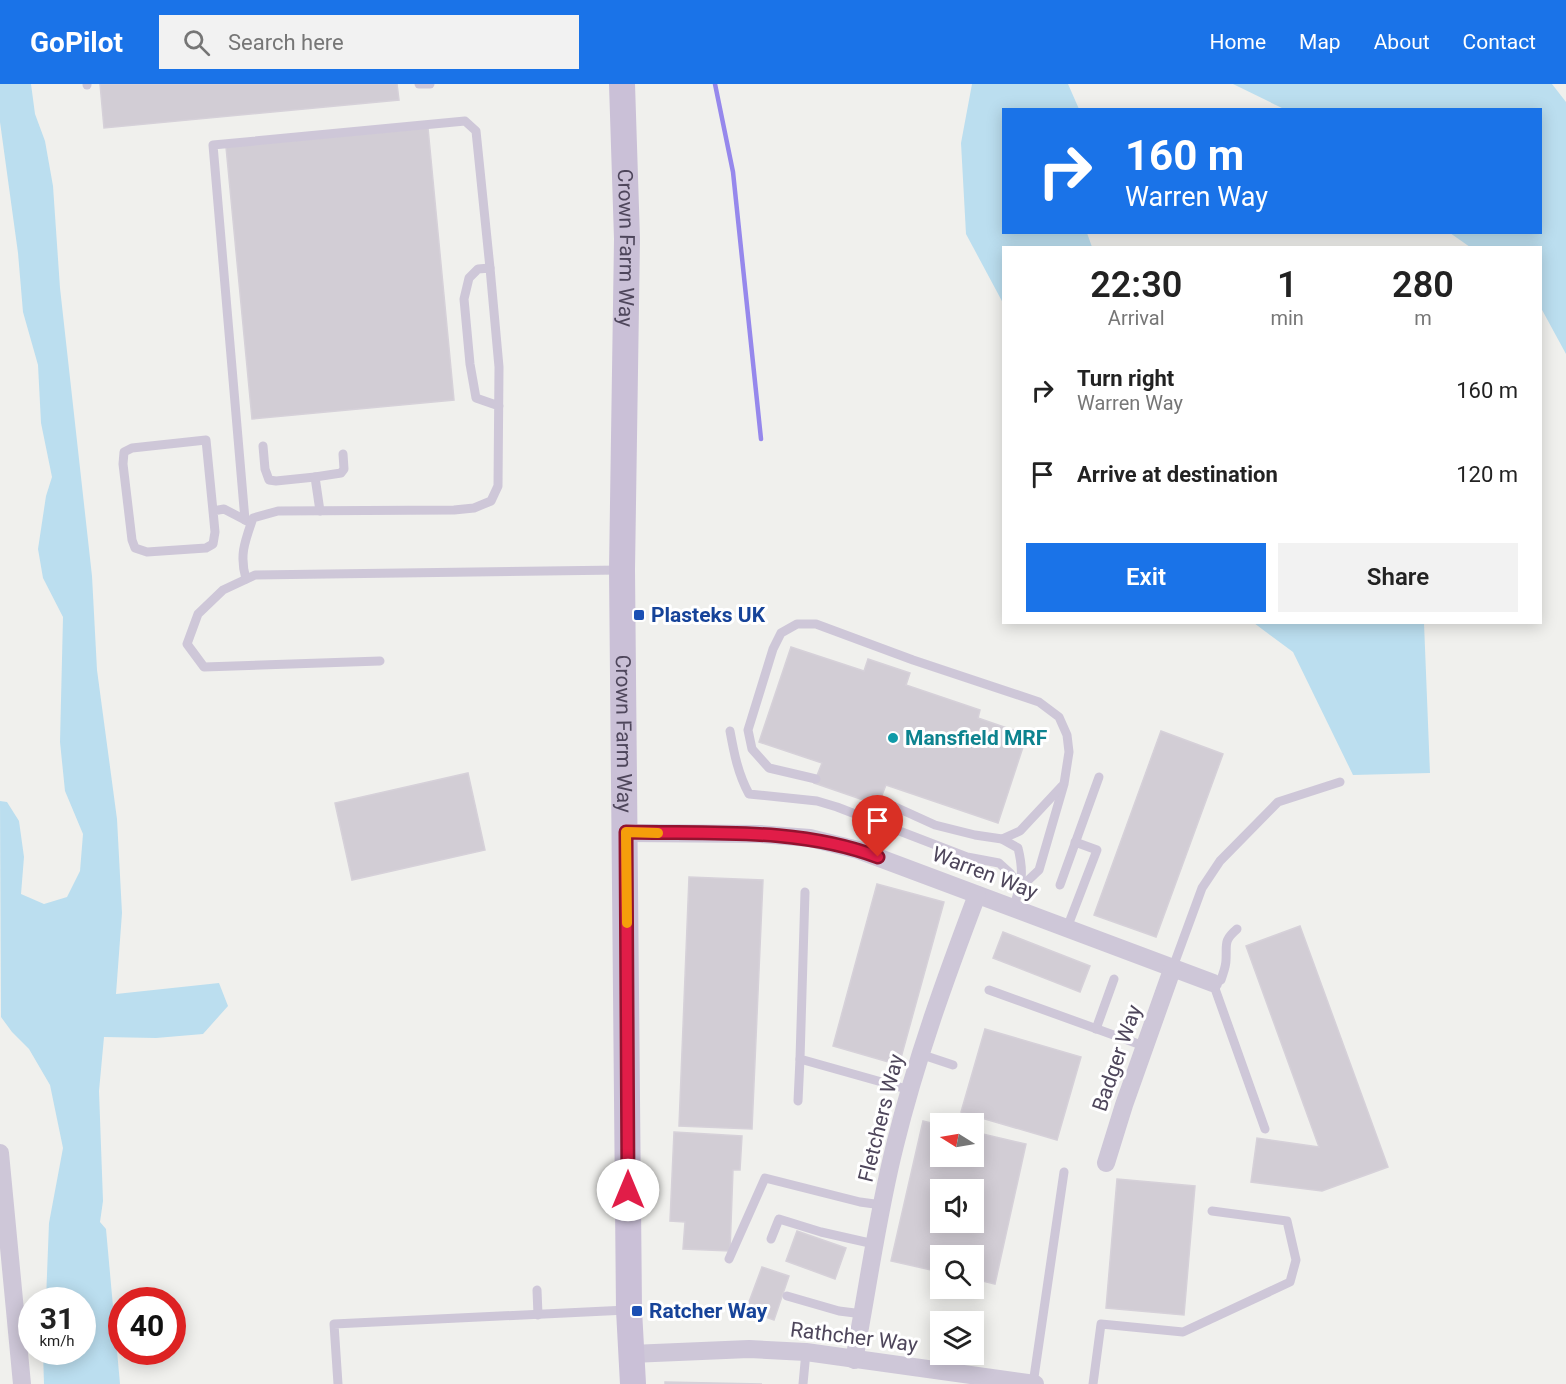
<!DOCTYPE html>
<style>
body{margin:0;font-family:Roboto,sans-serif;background:#f2f2f2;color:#222;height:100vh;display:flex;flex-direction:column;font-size:22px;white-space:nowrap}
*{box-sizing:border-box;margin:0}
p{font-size:20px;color:#767676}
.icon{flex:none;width:33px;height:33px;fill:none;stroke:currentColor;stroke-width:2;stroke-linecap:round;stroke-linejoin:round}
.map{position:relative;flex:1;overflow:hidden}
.sheet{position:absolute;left:1002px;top:162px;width:540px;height:378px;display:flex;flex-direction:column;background:#fff;border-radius:0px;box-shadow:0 3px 15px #0003}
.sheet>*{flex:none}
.banner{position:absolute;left:1002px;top:24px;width:540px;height:126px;border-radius:0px;box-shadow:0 3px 15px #0003;background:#1a73e8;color:#fff;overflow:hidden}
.needle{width:39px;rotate:281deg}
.tools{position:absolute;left:930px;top:1029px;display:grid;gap:12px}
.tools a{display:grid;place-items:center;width:54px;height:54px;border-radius:0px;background:#fff;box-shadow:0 3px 15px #0003;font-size:30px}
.speed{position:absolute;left:18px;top:1203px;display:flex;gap:12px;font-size:30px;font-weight:700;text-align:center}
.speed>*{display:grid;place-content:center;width:78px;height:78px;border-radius:50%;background:#fff;box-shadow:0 3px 15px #0003;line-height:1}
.speed small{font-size:15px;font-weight:400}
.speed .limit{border:9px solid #d22;background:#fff;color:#111}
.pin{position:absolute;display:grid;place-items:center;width:51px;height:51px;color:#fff;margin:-62px -26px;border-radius:50% 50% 50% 0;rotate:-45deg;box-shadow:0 0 6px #0007}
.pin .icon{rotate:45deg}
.me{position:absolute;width:66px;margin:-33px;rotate:0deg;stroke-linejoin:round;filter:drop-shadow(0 0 4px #0008)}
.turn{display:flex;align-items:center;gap:21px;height:126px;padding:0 24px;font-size:27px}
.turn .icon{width:78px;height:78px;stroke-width:2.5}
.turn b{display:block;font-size:42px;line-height:51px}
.eta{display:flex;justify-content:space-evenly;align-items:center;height:102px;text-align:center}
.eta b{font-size:36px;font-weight:600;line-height:42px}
.primary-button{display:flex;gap:12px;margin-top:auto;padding:12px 24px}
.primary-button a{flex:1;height:69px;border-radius:0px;background:#1a73e8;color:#fff;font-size:24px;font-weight:600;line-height:69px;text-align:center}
.primary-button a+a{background:#f2f2f2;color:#222}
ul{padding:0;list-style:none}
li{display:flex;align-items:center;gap:18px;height:84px;padding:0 24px}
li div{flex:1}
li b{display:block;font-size:22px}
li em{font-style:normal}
header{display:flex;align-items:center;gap:36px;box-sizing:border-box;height:84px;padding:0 30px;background:#1a73e8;color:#fff}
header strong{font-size:28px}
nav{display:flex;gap:33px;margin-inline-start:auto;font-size:21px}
.search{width:420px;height:54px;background:#f2f2f2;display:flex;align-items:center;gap:15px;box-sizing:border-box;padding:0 21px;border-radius:0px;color:#767676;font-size:22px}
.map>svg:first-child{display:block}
.green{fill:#bbdeef}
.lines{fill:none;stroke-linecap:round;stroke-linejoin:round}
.stream{stroke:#9688ec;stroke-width:4.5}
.building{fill:#d2cdd5;stroke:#d6d1d9;stroke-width:1.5;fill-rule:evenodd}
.lane{stroke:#cec7d8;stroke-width:9}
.street{stroke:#cec7d8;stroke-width:18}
.secondary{stroke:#cac0d7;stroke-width:26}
.route-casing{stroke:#92132f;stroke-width:15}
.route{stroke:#e11d48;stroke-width:10}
.slow{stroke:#f59e0b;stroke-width:10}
.transit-dot{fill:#1a4fb4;stroke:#fff;stroke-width:2}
.culture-dot{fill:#0f9aa8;stroke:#fff;stroke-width:2}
.labels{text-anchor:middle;stroke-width:6;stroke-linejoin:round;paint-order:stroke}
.street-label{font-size:21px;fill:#4e465b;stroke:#fff}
.transit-label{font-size:21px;font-weight:bold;fill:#164399;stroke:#fff;text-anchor:start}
.culture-label{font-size:21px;font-weight:bold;fill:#0d838f;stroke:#fff;text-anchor:start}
</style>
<header>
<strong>GoPilot</strong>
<div class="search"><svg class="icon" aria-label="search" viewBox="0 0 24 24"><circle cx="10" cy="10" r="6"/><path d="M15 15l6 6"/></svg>Search here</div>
<nav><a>Home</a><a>Map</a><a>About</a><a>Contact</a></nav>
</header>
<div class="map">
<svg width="1566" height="1300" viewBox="0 0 1566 1300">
<rect width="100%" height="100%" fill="#f0f0ed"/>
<g class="green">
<polygon points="0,0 31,0 35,30 45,57 53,102 60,204 92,492 97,586 117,735 122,829 116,910 219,899 228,922 203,950 156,954 104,953 99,1007 103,1117 100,1138 106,1145 120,1300 44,1300 43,1268 82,1268 82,1216 46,1216 49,1139 63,1064 50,1001 29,965 12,948 1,933 0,717 7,718 19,737 24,773 21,810 44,820 67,813 80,787 83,750 65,707 60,658 63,533 43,494 38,465 46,412 52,393 41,339 38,281 23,228 18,169 0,38"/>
<polygon points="972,0 1068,0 1079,25 1004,26 1004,148 1087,149 1092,163 1004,164 1003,219 966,150 961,59"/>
<polygon points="1233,0 1552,0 1566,18 1566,270 1541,224 1540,164 1470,163 1450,149 1540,148 1540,26 1284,25"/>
<polygon points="1254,539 1424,539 1430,689 1353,691 1293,568"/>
</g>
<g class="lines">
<polyline class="stream" points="715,0 733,88 761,355"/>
</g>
<g class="building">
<polygon points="100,0 397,0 399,16 104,44"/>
<polygon points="428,44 454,316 252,335 226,63"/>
<polygon points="791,563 864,587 868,575 910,589 906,601 980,626 978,634 1027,651 998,739 886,701 878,721 814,699 822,679 759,658"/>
<polygon points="1161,647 1223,670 1156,853 1094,831"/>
<polygon points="468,689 485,766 352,796 335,719"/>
<polygon points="689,793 763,796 752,1045 679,1042"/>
<polygon points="877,800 944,818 899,981 833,962"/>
<polygon points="1300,842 1388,1083 1322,1107 1251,1098 1257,1054 1319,1063 1246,862"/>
<polygon points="1003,848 1090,882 1080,908 993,874"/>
<polygon points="985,945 1081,973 1057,1056 961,1028"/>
<path d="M923 1037 940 1041V1072H974V1048L1026 1060 995 1200 974 1195V1172H940V1188L891 1177ZM940 1106H974V1138H940Z"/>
<polygon points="674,1048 742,1052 740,1086 733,1086 730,1167 683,1165 685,1138 670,1137"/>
<polygon points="1117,1095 1195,1102 1184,1231 1106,1224"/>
<polygon points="797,1147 846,1164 835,1195 786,1177"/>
<polygon points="762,1183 789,1192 774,1236 746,1226"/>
<polygon points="665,1298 762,1300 665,1300"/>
</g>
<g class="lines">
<g class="lane">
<polyline points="87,0 87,1"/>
<polyline points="419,0 430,0"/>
<polyline points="263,362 265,385 269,396 276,397 315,393 320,427"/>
<polyline points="315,393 341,389 344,385 343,370"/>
<polyline points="213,427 215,448 213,460 206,464 147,468 135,464 132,456 123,380 124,368 132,364 206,356 213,427 224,425 249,438"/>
<polyline points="245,436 213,61 465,37 476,47 490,184"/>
<path d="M246 495C239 471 245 457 253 434L278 427 454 426 474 424 491 417 498 402 499 283 490 184 478 185 469 194 464 215 470 280 476 314 499 322"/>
<polyline points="380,577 204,583 187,560 198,530 223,506 255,491 620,486"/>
<path d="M730 647C734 669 738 690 749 710L817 717 837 723 967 773 999 779 1010 789 1021 803 1039 786 1064 700 1069 668 1067 651 1059 633 1039 618 913 576 816 540H797L781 549 773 565 748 646 752 665 769 684 816 695"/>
<path d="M880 716 935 741 975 751 1002 755 1018 764C1024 788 1022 800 1013 824"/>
<polyline points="1002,755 1020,747 1062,702"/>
<polyline points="1060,801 1099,693"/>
<polyline points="805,808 800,975 910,1006"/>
<polyline points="1067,844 1097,766 1075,758"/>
<path d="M1237 845C1223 857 1227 860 1226 876 1226 883 1223 889 1221 896L1213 899 1265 1045"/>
<polyline points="1173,883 1202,804 1220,777 1278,718 1340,698"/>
<polyline points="989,906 1144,962"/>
<polyline points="1096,945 1114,895"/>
<polyline points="920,970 953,981"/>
<polyline points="798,1017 800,975"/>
<polyline points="771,1155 779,1135 821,1148 874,1160"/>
<polyline points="729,1175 765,1094 860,1118 882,1121"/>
<polyline points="537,1206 538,1231"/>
<polyline points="787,1212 839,1227 863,1230"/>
<polyline points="338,1300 334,1240 627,1226"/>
<polyline points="803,1300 806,1268"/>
<polyline points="1033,1300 1064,1088"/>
<polyline points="1093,1300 1101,1240 1183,1248 1290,1198 1296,1176 1287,1137 1212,1127"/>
</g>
<g class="street">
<polyline points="626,749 760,750 810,754 858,766 1213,899"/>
<polyline points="0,1069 22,1300"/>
<polyline points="1106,1079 1124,1021 1173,883"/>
<polyline points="631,1270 749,1265 806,1268 1035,1300"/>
<path d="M854 1276C868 1204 877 1132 895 1061 916 975 946 893 977 811"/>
</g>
<path class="secondary" id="s1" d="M622 0 627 155 622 486 629 1226 633 1300"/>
</g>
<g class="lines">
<defs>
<path id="route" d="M628 1106 626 748C711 750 798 743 878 773"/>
</defs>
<use href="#route" class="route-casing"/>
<use href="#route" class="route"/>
<polyline class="slow" points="627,839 626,748 658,749"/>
</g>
<g class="transit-dot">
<rect x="633" y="525" width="12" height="12" rx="3"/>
<rect x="631" y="1221" width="12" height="12" rx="3"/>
</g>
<circle class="culture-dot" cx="893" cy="654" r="6"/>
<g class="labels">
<g class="street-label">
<text dy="7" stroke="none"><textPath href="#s1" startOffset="164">Crown Farm Way</textPath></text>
<text dy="7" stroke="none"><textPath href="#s1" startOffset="650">Crown Farm Way</textPath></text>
<text transform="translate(985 789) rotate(21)" y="7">Warren Way</text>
<text transform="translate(1117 974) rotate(-71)" y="7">Badger Way</text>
<text transform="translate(881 1034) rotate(-76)" y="7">Fletchers Way</text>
<text transform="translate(854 1253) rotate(7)" y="7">Rathcher Way</text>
</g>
<g class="transit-label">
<text x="651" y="538">Plasteks UK</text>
<text x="649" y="1234">Ratcher Way</text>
</g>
<g class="culture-label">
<text x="905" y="661">Mansfield MRF</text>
</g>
</g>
</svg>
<div class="tools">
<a><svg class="needle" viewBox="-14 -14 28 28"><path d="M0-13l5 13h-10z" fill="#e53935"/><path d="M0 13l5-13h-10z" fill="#767676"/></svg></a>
<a><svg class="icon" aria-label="sound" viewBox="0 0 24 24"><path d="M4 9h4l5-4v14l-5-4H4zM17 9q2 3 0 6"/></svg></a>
<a><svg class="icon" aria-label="search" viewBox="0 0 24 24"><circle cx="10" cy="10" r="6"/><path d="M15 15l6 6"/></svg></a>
<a><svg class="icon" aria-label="layers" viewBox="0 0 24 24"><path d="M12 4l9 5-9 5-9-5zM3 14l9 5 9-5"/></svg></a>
</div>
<div class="speed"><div>31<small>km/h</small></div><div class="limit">40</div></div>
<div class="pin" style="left:878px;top:773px;background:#d93025"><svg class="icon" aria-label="arrive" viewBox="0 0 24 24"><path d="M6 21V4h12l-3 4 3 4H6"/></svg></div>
<svg class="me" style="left:628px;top:1106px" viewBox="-20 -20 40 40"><circle r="19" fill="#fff"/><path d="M0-13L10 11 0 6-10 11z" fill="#e11d48"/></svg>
<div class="banner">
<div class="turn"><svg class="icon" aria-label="right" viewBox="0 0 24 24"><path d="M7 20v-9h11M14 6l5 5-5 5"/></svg><div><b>160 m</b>Warren Way</div></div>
</div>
<section class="sheet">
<div class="eta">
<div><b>22:30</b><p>Arrival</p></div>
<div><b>1</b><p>min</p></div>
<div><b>280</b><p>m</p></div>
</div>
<ul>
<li><svg class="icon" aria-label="right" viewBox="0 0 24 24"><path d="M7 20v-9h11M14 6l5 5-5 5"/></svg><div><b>Turn right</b><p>Warren Way</p></div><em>160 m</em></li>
<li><svg class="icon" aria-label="arrive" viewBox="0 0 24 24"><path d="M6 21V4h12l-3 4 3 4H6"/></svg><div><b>Arrive at destination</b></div><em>120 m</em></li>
</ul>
<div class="primary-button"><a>Exit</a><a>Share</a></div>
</section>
</div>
